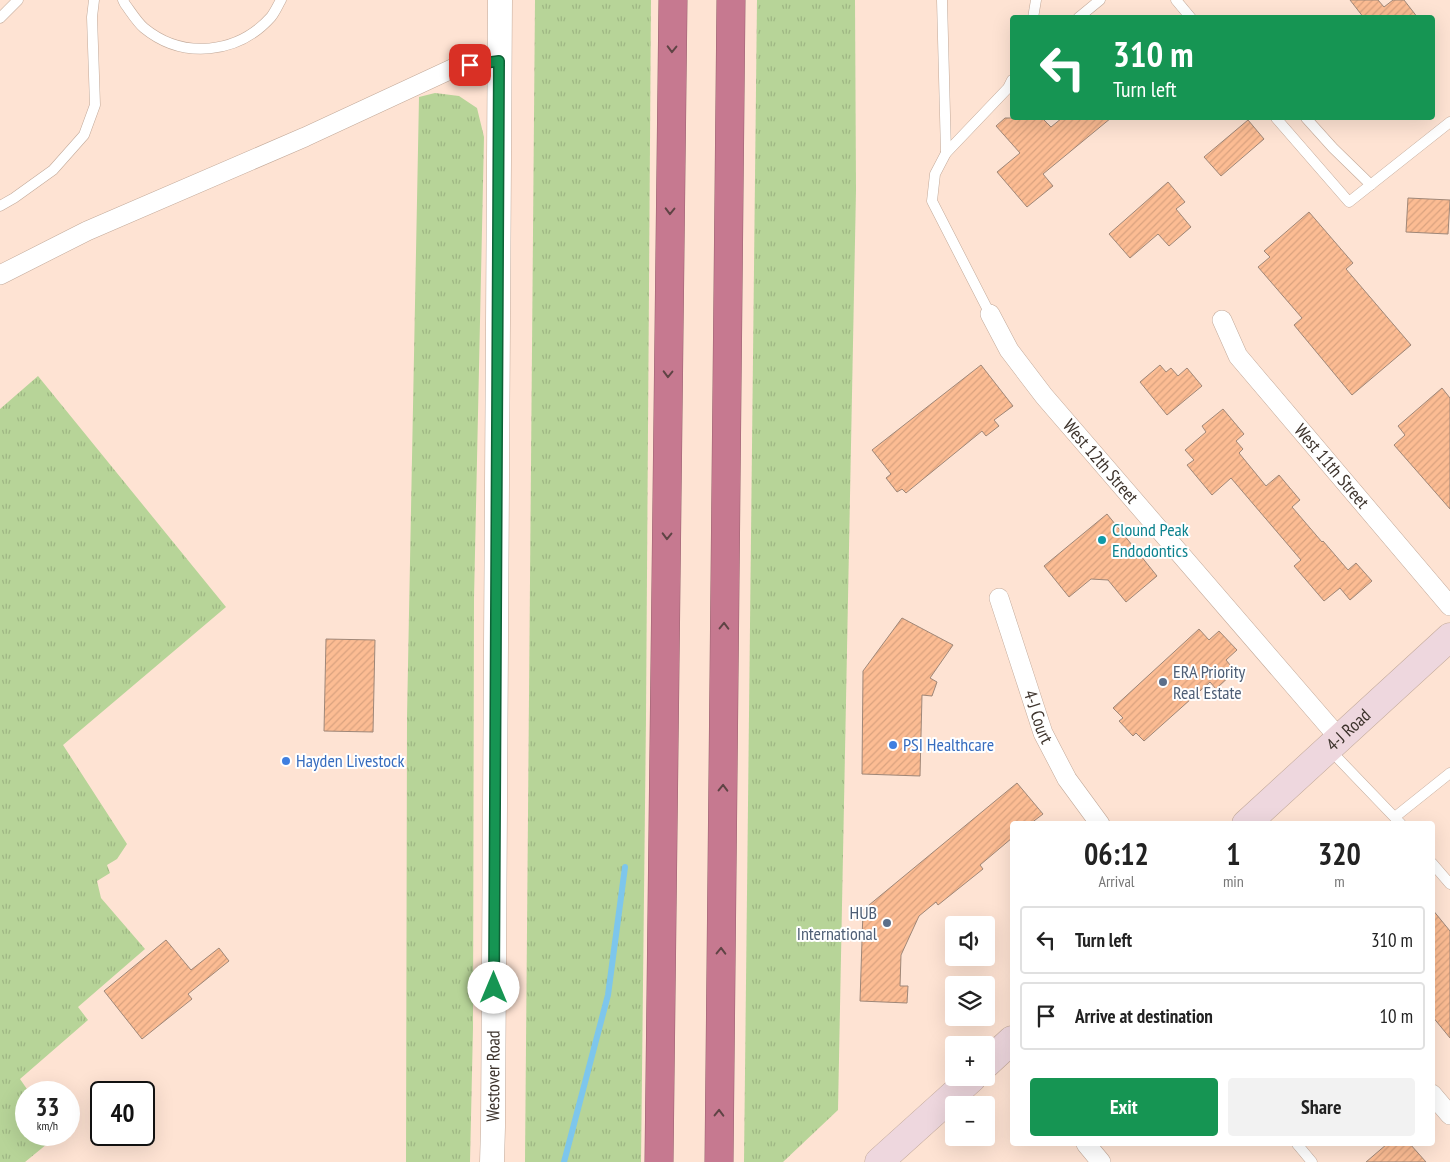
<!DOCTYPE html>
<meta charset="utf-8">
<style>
body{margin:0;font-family:"PT Sans Narrow",sans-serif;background:#f2f2f2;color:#222;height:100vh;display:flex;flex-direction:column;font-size:19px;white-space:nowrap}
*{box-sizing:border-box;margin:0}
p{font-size:16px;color:#767676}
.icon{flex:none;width:28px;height:28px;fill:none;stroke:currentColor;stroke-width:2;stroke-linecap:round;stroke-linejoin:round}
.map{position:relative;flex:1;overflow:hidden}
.details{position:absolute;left:1010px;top:821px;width:425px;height:325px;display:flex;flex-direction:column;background:#fff;border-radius:5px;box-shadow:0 5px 20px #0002}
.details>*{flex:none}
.hud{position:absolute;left:1010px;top:15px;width:425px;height:105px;border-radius:5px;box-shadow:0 5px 20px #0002;background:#169553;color:#fff;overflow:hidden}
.buttons{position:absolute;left:945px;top:916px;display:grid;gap:10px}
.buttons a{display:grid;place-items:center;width:50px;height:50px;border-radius:5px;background:#fff;box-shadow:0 5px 20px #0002;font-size:25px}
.speed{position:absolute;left:15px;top:1081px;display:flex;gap:10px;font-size:25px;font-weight:700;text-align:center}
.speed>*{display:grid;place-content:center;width:65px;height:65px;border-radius:50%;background:#fff;box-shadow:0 5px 20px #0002;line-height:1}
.speed small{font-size:12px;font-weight:400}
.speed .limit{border:2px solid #111;border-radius:8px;background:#fff;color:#111}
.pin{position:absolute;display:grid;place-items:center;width:42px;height:42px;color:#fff;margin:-21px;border-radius:10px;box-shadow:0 2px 8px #0006}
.me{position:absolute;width:55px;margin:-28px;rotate:0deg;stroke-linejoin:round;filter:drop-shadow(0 0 4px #0008)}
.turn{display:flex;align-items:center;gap:18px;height:105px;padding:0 20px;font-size:22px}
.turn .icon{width:65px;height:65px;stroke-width:2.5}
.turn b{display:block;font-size:35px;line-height:42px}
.eta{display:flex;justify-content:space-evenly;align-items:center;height:85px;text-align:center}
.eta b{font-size:30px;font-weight:700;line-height:35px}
.button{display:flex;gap:10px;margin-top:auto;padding:10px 20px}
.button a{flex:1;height:58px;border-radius:5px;background:#169553;color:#fff;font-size:20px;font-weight:700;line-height:58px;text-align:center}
.button a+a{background:#f2f2f2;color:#222}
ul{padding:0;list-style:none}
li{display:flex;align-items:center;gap:15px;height:68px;margin:0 10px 8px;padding:0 10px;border:2px solid #e0e0e0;border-radius:5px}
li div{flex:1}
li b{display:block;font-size:19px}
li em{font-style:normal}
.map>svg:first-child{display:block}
.grass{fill:url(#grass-tufts)}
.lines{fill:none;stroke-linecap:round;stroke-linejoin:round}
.stream{stroke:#7dc6ec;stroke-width:6}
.building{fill:url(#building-hatch);stroke:#9f8778}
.service-casing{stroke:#c2a999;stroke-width:11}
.minor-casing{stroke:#c2a999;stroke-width:20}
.tertiary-casing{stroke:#c2a999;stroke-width:25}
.secondary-casing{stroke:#c2a999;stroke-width:29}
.motorway-casing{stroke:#96606d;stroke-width:29}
.service{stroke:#fff;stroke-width:10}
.minor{stroke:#fff;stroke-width:19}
.tertiary{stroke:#fff;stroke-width:24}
.secondary{stroke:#eed7de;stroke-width:28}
.motorway{stroke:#c67990;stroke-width:28}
.oneway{stroke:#5f4445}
.route-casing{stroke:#0e6136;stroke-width:12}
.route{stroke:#169553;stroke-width:9}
.culture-dot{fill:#0f9aa8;stroke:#fff;stroke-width:2}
.service-dot{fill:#5c6f8a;stroke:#fff;stroke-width:2}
.shop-dot{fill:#3f7fe0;stroke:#fff;stroke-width:2}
.labels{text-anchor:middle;stroke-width:4;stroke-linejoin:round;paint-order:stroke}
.street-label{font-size:18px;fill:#3d332c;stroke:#fff}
.culture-label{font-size:18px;fill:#0d838f;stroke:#fff;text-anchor:start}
.service-label{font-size:18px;fill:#4e5e75;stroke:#fff;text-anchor:start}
.shop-label{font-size:18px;fill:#366cbe;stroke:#fff;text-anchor:start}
</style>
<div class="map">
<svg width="1450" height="1162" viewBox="0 0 1450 1162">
<defs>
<pattern id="grass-tufts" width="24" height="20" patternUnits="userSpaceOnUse" patternTransform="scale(1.25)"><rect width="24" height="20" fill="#b7d498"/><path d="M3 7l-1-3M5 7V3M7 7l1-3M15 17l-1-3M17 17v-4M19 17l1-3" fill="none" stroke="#9eb683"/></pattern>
<pattern id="building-hatch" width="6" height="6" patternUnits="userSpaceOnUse" patternTransform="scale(1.25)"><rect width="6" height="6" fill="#fcbc93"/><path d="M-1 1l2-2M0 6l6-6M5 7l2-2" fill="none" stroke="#d9a27f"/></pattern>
</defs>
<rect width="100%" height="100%" fill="#fee3d3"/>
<g class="grass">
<polygon points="535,0 651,0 646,718 641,1162 525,1162"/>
<polygon points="757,0 855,0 856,190 838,1110 783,1162 744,1162"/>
<polygon points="435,93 459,96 477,108 484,137 474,599 473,1028 470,1162 406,1162 407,717 419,97"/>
<polygon points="38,376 226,607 63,745 127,844 117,859 107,865 110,873 97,881 101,898 145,949 78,1007 88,1020 20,1079 29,1092 26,1092 26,1135 58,1135 25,1162 0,1162 0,409"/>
</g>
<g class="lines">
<polyline class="stream" points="564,1162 608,995 625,867"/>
</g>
<g class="building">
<polygon points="1350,0 1378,0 1384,7 1393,0 1404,0 1418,18 1364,18"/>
<polygon points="1005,118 1042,118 1051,127 1062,118 1111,118 1043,174 1053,186 1027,207 997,172 1020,153 996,126"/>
<polygon points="1248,120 1264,139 1221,176 1204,157"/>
<polygon points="1168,182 1185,202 1176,209 1191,227 1169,246 1158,234 1130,258 1109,234"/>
<polygon points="1408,198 1450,200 1448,234 1406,232"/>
<polygon points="1309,212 1353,263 1346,269 1411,345 1352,395 1294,325 1302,318 1258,267 1270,257 1264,251"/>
<polygon points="981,365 1013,406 994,420 999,426 986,436 982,431 906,493 902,489 897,492 886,478 891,474 872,450"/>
<polygon points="1160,365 1166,372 1171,368 1178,376 1187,368 1202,386 1167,415 1140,382"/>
<polygon points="1442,388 1450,398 1450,509 1394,445 1405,435 1398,426"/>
<polygon points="1223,409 1244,434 1236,441 1243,449 1239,453 1266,486 1279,475 1300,500 1292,507 1322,542 1323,541 1348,570 1356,563 1372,581 1350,600 1340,588 1324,601 1294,566 1301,560 1231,478 1212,495 1187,465 1194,460 1185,450 1206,432 1202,426"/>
<polygon points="1107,514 1157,576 1126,602 1108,580 1091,579 1069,597 1044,566"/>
<polygon points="902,618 953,645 930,678 937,682 932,696 922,695 920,776 862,774 863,671"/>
<polygon points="1199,629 1209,640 1219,631 1237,650 1226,660 1235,671 1216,689 1210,682 1144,741 1136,733 1133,736 1119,721 1123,718 1113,708"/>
<polygon points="326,639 375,640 373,732 324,731"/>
<polygon points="1017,783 1043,814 1030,824 1012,824 1012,838 980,865 983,869 938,905 936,902 919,916 901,955 900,986 908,986 907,1003 860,1001 863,910"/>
<polygon points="1432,909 1450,931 1450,1038 1432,1016"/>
<polygon points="166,940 191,970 219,948 229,961 188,994 192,999 142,1039 104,991"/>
<polygon points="1387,1144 1410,1144 1426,1162 1366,1162"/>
</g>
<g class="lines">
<defs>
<g id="service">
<path d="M123 0 125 4C131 12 137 22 144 28 183 60 238 54 271 17 275 12 278 5 281 0"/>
<polyline points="942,0 946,153"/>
<polyline points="1176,0 1191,18"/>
<polyline points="0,18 18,0"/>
<polyline points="1033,18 1036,0"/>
<polyline points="1078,18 1100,0"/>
<polyline points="1276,118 1349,202 1450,122"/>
<polyline points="1306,118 1333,148 1371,185"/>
<polyline points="0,206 14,198 53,170 84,135 95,105 92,17 94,0"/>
<polyline points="990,314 932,201 935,174 946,153 1008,88 1012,80"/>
<polyline points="1329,749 1401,824"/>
<polyline points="1395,817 1450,773"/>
<polyline points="1432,863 1450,884"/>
<polyline points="1297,1144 1312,1162"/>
</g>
<g id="minor">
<polyline points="0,275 87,231 305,137 456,67 499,61"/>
<path id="s1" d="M990 314 1009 350 1044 396 1339 738"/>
<path id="s2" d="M1222 320 1238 356 1450 606"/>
<path id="s3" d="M999 598 1043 733 1067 779 1100 824"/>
<polyline points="1432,1094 1450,1115"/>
<polyline points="1086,1144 1101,1162"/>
</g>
<g id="tertiary">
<path id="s4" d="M492 1162 493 1127 500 0"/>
</g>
<g id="secondary">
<path id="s5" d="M1246 824 1450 637"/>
<polyline points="986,1064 1012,1040"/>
<polyline points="879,1162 972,1078"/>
</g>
<g id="motorway">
<polyline points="659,1162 673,0"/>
<polyline points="719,1162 731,0"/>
</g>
</defs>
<use href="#service" class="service-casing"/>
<use href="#minor" class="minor-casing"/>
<use href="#tertiary" class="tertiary-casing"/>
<use href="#secondary" class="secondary-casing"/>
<use href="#motorway" class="motorway-casing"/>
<use href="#service" class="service"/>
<use href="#minor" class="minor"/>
<use href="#tertiary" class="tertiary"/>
<use href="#secondary" class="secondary"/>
<use href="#motorway" class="motorway"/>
</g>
<defs><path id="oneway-chevron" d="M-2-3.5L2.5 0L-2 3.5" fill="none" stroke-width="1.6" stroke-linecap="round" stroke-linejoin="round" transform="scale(1.25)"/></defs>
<g class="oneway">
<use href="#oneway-chevron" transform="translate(672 49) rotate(91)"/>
<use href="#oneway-chevron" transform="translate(670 211) rotate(91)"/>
<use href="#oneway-chevron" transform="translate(668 374) rotate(91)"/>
<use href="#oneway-chevron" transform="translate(667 536) rotate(91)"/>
<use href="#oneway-chevron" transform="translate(724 626) rotate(-89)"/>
<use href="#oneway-chevron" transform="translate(723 788) rotate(-89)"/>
<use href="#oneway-chevron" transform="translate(721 951) rotate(-89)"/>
<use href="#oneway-chevron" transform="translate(719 1113) rotate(-89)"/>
</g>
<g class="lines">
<defs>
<polyline id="route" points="470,65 499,61 494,988"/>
</defs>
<use href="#route" class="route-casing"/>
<use href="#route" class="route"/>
</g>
<circle class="culture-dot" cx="1102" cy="540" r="5"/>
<g class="service-dot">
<circle cx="1163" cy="682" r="5"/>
<circle cx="887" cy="923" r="5"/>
</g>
<g class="shop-dot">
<circle cx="893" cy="745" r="5"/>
<circle cx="286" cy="761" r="5"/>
</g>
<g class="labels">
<g class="street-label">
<text dy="6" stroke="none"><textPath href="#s1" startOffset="185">West 12th Street</textPath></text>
<text dy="6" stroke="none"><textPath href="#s2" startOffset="184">West 11th Street</textPath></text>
<text dy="6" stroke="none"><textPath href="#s3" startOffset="125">4-J Court</textPath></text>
<text dy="6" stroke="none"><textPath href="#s5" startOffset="139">4-J Road</textPath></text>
<text dy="6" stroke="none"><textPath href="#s4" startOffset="86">Westover Road</textPath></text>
</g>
<g class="culture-label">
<text x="1112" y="536">Clound Peak<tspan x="1112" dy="21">Endodontics</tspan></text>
</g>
<g class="service-label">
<text x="1173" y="678">ERA Priority<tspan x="1173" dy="21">Real Estate</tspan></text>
<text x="877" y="919" text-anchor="end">HUB<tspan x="877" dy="21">International</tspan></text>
</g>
<g class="shop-label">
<text x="903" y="751">PSI Healthcare</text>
<text x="296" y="767">Hayden Livestock</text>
</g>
</g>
</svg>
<div class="buttons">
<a><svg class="icon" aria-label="sound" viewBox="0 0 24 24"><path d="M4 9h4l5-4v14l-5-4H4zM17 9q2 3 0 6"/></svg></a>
<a><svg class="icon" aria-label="layers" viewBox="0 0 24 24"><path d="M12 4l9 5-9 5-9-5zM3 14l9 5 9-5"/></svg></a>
<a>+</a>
<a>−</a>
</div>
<div class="speed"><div>33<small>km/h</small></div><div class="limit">40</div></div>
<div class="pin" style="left:470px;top:65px;background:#d93025"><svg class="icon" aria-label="arrive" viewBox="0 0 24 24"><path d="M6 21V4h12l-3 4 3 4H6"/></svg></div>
<svg class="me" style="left:494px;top:988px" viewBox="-20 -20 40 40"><circle r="19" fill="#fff"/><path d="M0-13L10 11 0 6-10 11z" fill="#169553"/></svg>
<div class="hud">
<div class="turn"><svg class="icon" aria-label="left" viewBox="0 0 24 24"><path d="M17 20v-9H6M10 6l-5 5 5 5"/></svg><div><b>310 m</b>Turn left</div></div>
</div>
<section class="details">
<div class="eta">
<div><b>06:12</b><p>Arrival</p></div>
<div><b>1</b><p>min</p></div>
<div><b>320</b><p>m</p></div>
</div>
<ul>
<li><svg class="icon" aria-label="left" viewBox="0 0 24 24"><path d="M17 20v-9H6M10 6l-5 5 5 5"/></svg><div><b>Turn left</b></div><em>310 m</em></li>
<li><svg class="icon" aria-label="arrive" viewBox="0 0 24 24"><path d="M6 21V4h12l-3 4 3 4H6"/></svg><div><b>Arrive at destination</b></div><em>10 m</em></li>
</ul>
<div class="button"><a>Exit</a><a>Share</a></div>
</section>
</div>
